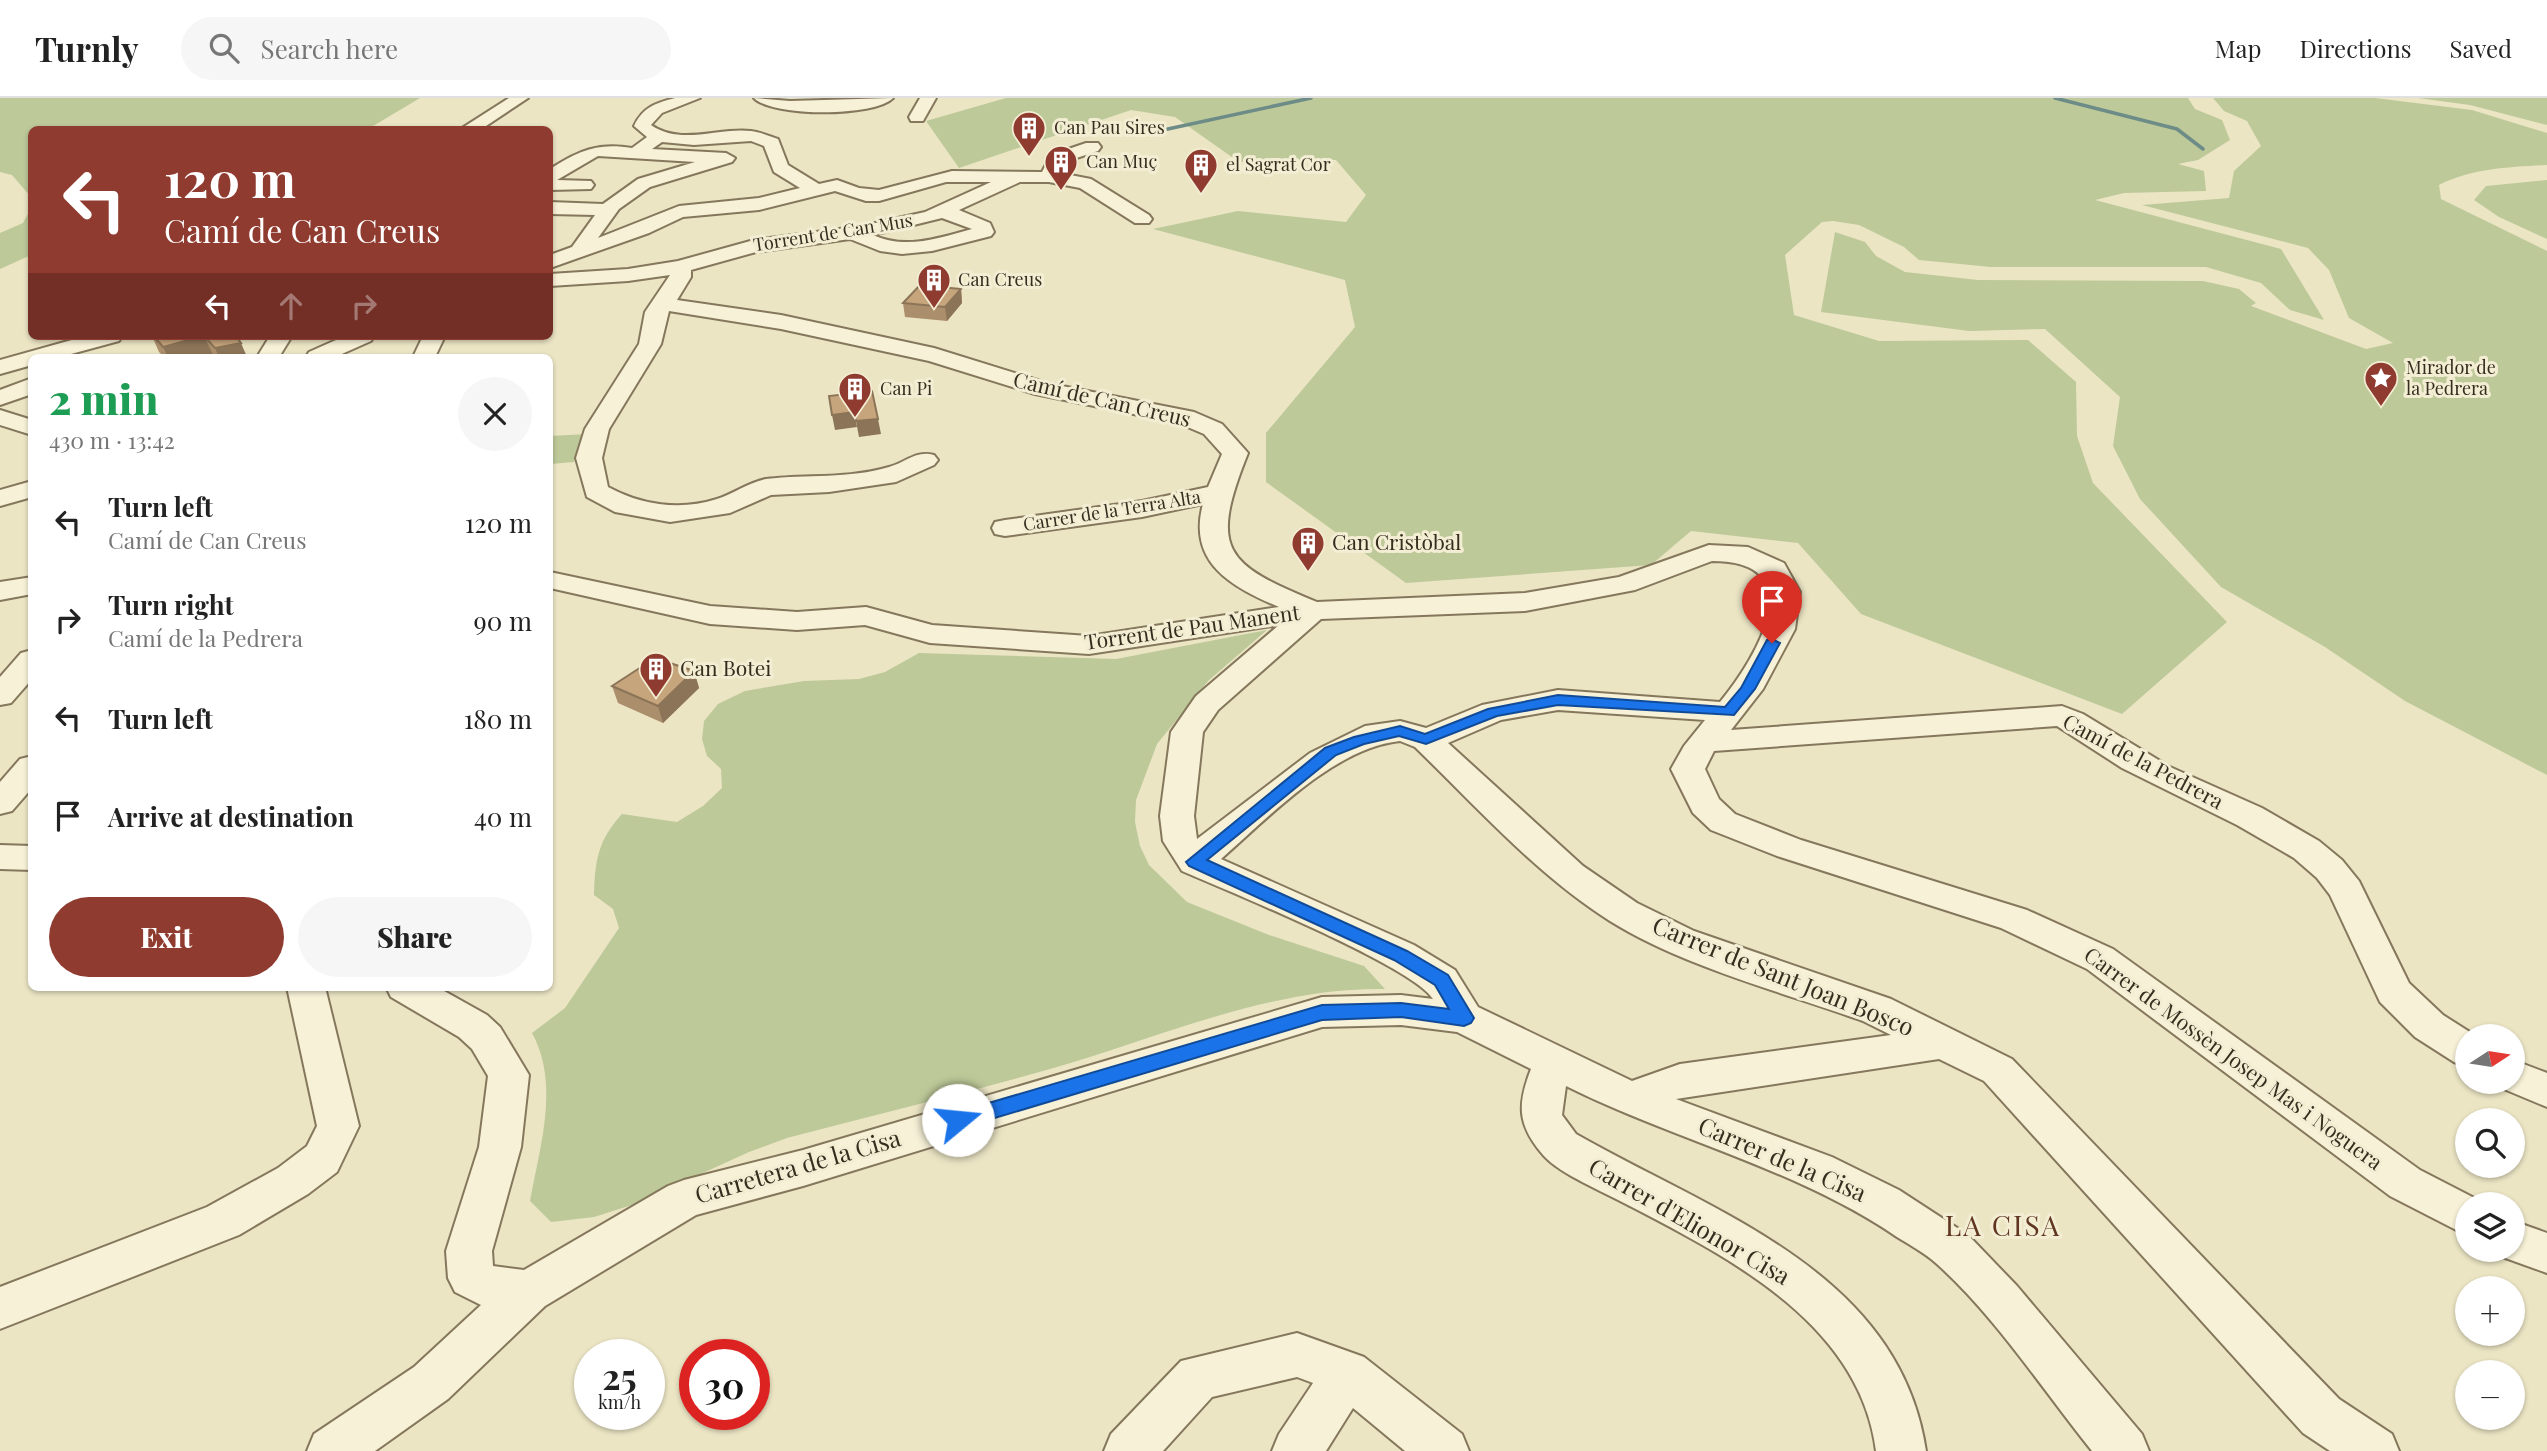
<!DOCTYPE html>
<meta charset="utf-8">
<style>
body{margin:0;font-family:"Playfair Display",serif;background:#f6f6f6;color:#222;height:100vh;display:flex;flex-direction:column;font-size:26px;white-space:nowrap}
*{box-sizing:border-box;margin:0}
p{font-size:23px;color:#767676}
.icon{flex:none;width:38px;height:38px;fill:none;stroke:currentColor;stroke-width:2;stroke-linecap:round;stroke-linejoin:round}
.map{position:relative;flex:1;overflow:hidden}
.panel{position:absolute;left:28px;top:256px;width:525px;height:637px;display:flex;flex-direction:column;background:#fff;border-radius:10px;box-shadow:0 2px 5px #0004}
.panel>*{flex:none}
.guide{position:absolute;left:28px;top:28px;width:525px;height:214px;border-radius:10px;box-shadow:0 2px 5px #0004;background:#903b30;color:#fff;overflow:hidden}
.needle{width:46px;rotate:78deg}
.fabs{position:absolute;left:2455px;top:926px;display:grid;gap:14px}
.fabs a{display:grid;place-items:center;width:70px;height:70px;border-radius:50%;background:#fff;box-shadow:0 2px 5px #0004;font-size:35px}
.speed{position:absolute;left:574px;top:1241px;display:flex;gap:14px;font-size:35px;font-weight:700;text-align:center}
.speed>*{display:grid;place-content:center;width:91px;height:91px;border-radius:50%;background:#fff;box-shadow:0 2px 5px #0004;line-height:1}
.speed small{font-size:18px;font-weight:400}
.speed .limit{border:10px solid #d22;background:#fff;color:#111}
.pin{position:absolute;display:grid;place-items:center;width:60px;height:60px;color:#fff;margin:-72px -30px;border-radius:50% 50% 50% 0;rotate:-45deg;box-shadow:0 0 7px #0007}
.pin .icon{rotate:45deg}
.me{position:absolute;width:77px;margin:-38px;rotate:73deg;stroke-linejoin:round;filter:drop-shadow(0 0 5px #0008)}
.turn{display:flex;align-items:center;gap:24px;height:147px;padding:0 21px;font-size:32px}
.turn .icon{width:91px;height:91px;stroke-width:2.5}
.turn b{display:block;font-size:49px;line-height:60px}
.lanes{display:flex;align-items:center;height:66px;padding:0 21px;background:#0003;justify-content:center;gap:35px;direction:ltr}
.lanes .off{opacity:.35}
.round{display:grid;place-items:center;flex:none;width:74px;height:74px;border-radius:37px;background:#f6f6f6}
.head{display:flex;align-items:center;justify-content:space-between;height:119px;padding:0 21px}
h1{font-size:42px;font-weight:800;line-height:52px;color:#1e9e55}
.primary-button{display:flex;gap:14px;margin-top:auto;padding:14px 21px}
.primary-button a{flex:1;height:80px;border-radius:42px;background:#903b30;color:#fff;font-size:28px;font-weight:800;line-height:80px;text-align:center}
.primary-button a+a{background:#f6f6f6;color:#222}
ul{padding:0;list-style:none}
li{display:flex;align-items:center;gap:21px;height:98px;padding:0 21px}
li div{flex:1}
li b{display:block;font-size:26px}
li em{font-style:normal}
header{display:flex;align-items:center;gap:42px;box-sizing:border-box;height:98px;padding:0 35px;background:#fff;border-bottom:2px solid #e0e0e0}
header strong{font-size:33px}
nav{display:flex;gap:38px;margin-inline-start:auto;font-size:24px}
.search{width:490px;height:63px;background:#f6f6f6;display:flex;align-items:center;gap:18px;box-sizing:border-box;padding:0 24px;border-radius:38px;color:#767676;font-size:26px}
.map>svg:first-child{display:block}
.green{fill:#bdc999}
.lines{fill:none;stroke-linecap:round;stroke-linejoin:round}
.stream{stroke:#6d8c88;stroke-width:3.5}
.minor-casing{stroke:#85775c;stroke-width:4}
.minor{fill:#f7f1d7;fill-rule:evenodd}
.wall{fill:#ab8e6b}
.shaded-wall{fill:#8b7457}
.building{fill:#c7a57c;stroke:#8b7457;stroke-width:2}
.route{fill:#1a73e8;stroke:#114b97;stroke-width:2}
.labels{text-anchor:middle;stroke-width:6;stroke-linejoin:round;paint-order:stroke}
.far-poi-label{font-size:18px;fill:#362d1f;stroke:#f3eed3;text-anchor:start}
.far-street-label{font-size:18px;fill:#362d1f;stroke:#f3eed3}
.street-label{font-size:21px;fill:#362d1f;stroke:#f3eed3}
.poi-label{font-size:21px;fill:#362d1f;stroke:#f3eed3;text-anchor:start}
.near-street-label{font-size:24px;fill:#362d1f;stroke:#f3eed3}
.near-neighbourhood-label{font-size:28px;letter-spacing:2px;fill:#603621;stroke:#f3eed3}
</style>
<header>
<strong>Turnly</strong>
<div class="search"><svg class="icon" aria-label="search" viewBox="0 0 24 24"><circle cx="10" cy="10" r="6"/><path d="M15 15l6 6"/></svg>Search here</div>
<nav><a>Map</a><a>Directions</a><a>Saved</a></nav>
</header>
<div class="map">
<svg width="2547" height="1353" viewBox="0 0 2547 1353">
<rect width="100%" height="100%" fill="#ebe5c4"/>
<g class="green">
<polygon points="0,0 420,0 368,31 32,32 31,99 12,77 0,74"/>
<polygon points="1006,0 2188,0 2195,11 2222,22 2230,42 2198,62 2178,66 2204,73 2206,93 2124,95 2095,102 2281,151 2324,222 2290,212 2261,185 2206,169 1991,169 1919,162 1904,149 1859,127 1833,123 1822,124 1785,157 1794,217 1879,243 2028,242 2076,284 2077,338 2093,385 2227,524 2122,616 1861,516 1798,445 1691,433 1651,467 1406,485 1266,384 1266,335 1355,229 1345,182 1153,131 1238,113 1346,124 1366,97 1336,62 1239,64 1175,19 1131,12 959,70 926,23"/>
<path d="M2213 0H2375L2472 12 2547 35V67C2510 69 2473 70 2439 87L2441 101 2547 153V677L2405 603 2325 549 2221 489 2140 401 2113 348 2120 299 2045 231 1969 233 1821 214 1835 134 1865 144 1876 158 1905 174 1978 182 2203 183 2239 191 2256 205 2251 208 2366 251 2393 245 2349 220 2329 172 2308 150 2142 107 2229 100 2234 73 2261 48 2247 23 2224 13Z"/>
<polygon points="2418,0 2547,0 2547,27 2470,7"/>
<polygon points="2547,82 2547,141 2499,119 2474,102 2486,88"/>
<polygon points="31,110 31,157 0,171 0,135 23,125"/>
<polygon points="587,336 574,364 550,366 550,338"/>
<path d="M1267 532 1209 582 1157 646 1136 702 1135 724 1140 748 1149 767 1187 804 1269 837 1364 868 1385 891C1270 889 1159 940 1050 971 963 996 875 1017 787 1040L749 1054 635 1106 594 1119 551 1124 530 1103C540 1048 560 986 532 935L565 910 619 830 613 811 594 797C595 762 598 742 622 716L677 724 703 708 722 690 721 671 707 658 702 641 704 623 718 606 745 593 804 583 859 581 885 574 919 555 1116 561Z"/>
</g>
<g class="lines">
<g class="stream">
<polyline points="2055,0 2177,31 2203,51"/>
<polyline points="1154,34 1311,0"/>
</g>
<defs>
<g id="minor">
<polygon points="509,0 528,0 480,32 459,32"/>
<path d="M675 0H700L662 15 651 27C681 48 718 29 751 33 760 34 769 38 778 41L788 67 819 86 837 82 859 90 879 92 952 73 1042 74 1051 57 1086 45H1098L1101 49 1098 53 1064 64 1060 75 1091 81 1149 117 1152 121 1149 125H1135L1080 90 1049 84H1020L959 112 990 125 994 134 991 138 932 153 902 156 880 153 850 141 756 154 691 172V179L677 202 781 217 934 250 1047 285 1194 314 1222 326 1248 355C1209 452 1224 466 1317 504L1525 495 1619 479 1709 447 1748 449 1784 465 1800 494 1795 531 1763 591 1731 632 2062 608 2083 616 2170 669 2262 710 2319 743 2342 762 2359 783 2409 885 2443 917 2476 938H2468V969L2454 964 2415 939 2380 904 2330 797 2317 780 2294 760 2237 727 2122 670 2057 628 1714 653 1705 671 1719 701 1735 716 1801 742 2027 812 2113 851 2420 1072 2484 1105 2468 1106V1138L2390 1098 2087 871 2001 830 1777 758 1711 732 1693 715 1671 671 1684 648 1705 622 1558 612 1501 622 1448 645 1583 768 1637 805 1694 833 1891 901 2012 961 2339 1301 2392 1336 2399 1353H2330L2303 1335 1984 983 1939 961 1676 1001 1832 1059 1899 1092 1968 1137 2017 1188 2142 1336 2149 1353H2092C2043 1292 1995 1218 1937 1166 1925 1155 1910 1147 1897 1139 1796 1070 1674 1042 1566 988L1562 1017 1576 1036C1712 1114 1899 1173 1926 1353H1876C1860 1225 1728 1159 1626 1106 1604 1094 1560 1076 1544 1058 1517 1027 1517 1007 1531 971L1457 934 1401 927 1322 929 803 1088 696 1117 545 1208 448 1301 375 1353H307L314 1336 414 1269 481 1207 455 1194 448 1180 446 1153 479 1049 488 978 472 951 459 939 391 899 386 889H437L487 917 500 929 529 977 521 1049 492 1153 493 1168 524 1172 668 1088 684 1082 803 1052 1322 899 1401 897 1433 901C1413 868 1228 793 1182 773L1163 743 1160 718 1171 634 1196 598 1279 527 1089 556 930 545 865 527 797 532 710 526 550 490V474L710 508 797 514 866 509 932 527 1089 538 1279 509C1232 489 1187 465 1203 406L1142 419 1005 438 995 436 992 430 995 424 1005 422 1142 403 1208 389 1222 356 1204 336 1178 325 1035 296 929 263 781 231 669 213 661 246 609 331 602 360 608 389C641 407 680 413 717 401 733 396 749 384 766 381 807 376 849 381 889 369 905 365 916 352 934 357L938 362 934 367 896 384 829 394 771 397 730 415 670 424 615 414 587 399 576 360 585 331 639 246 645 214 670 177 628 183 550 188V176L628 171 678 163 754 142 862 128 925 114 991 84H946L879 103H866L835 93 759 112 683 119 649 135 550 170V157L572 149 595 117 550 116V104L603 106 638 81 695 64 598 58 557 82 591 83 594 87 591 91 550 92V71C578 53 598 44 632 50L647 39 634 28C643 9 656 5 675 0ZM751 43 764 48 774 74 800 90 759 100 679 108 598 140 619 111 650 89 732 64 735 60 726 55 652 51 662 44 694 47ZM942 120 972 131C939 140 906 152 873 137ZM1712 463C1814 463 1757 559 1720 604L1558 592 1482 607 1426 630 1400 623 1365 628 1310 655 1197 741 1194 718 1203 634 1218 612 1321 521 1525 513 1635 492ZM1400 643 1415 649C1477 709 1537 777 1610 823 1682 868 1782 894 1863 923L1891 937 1680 966 1632 983 1478 909 1455 872 1414 847 1221 761C1269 719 1334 650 1400 643Z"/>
<path d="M754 0 790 3 893 0C875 19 772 19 754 0Z"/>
<polygon points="920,0 936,0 923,23 911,23 909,19"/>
<polygon points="86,238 122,238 119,243 60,259 32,259 32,267 0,276 0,262"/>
<polygon points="270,238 292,238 279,259 257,259"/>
<polygon points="345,238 374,238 371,243 335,259 306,259 309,254"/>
<polygon points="423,238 445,238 435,259 413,259"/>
<polygon points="32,280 32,296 0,307 0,292"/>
<polygon points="0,312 32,322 32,337 0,327"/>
<polygon points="32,383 32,399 0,408 0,392"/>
<polygon points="32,479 32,496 0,502 0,484"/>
<polygon points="32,552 32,581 11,605 0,607 0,579 21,555"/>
<polygon points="32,658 32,690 12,713 0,716 0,684 20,661"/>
<polygon points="0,747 32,748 32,772 0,771"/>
<polygon points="287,889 325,889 359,1028 337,1074 308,1096 239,1137 0,1231 0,1189 207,1109 278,1070 307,1048 317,1028"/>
<polygon points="2513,962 2547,975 2547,1009 2499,989 2495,984 2513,984"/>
<polygon points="2513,1123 2547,1135 2547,1175 2497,1157 2494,1152 2513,1152"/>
<polygon points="1297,1235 1364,1259 1462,1336 1469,1353 1405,1353 1353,1310 1326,1353 1272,1353 1279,1336 1313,1285 1297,1279 1212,1299 1163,1353 1104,1353 1111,1336 1181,1263"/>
</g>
</defs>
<use href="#minor" class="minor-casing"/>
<use href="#minor" class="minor"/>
</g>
<g class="wall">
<polygon points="961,191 962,205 947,223 905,219 903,205"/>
<polygon points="152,238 236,238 247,259 164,259 159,254"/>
<polygon points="694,573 699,590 663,625 618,605 612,588"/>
</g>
<g class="shaded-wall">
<polygon points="961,191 962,205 947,223 945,209"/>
<polygon points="204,238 214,259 168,259 163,249"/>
<polygon points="241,245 247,259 219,259 215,250"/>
<polygon points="854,314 857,329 835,332 832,317"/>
<polygon points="878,321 881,336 859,339 856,323"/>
<polygon points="694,573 699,590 663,625 658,608"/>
</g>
<g class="building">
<polygon points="920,187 961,191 945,209 903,205"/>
<polygon points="154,238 203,238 163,249"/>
<polygon points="204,238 236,238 241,245 215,250"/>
<polygon points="872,293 878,321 856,323 854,314 832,317 829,298"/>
<polygon points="655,560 694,573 658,608 612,588"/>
</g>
<polygon class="route" points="1772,541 1780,545 1755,591 1734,617 1558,607 1497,618 1426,646 1399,638 1364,646 1336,657 1207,762 1407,853 1448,877 1474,920 1471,925 1464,928 1401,919 1322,922 958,1031 951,1028 948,1022 951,1017 958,1014 1322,907 1401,905 1449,911 1435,887 1394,862 1189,768 1186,764 1325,650 1354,639 1400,628 1425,636 1488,611 1558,597 1725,609 1741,590 1767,542"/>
<defs>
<symbol id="building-pin" viewBox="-11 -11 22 30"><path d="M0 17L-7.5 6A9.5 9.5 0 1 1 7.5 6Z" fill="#903b30" stroke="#f3eed3"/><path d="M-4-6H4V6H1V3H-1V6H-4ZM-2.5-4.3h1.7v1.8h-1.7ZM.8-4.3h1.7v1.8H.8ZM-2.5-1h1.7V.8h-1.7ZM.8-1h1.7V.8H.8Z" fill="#fff"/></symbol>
<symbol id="sight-pin" viewBox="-11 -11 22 30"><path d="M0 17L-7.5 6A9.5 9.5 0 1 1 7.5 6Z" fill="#903b30" stroke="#f3eed3"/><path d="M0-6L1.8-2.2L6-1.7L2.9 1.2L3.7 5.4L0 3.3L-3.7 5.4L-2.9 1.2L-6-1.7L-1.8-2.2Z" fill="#fff"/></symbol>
</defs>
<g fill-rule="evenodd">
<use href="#building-pin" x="1010" y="11" width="38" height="52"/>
<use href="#building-pin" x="1042" y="45" width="38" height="52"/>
<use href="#building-pin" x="1182" y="48" width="38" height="52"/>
<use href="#building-pin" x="915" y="163" width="38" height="52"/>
<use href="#sight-pin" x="2362" y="261" width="38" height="52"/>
<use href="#building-pin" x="836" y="272" width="38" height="52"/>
<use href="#building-pin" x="1289" y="426" width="38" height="52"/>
<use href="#building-pin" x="637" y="552" width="38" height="52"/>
</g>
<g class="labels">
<g class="far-poi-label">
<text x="1054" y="36">Can Pau Sires</text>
<text x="1086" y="70">Can Muç</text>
<text x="1226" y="73">el Sagrat Cor</text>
<text x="958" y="188">Can Creus</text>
<text x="2406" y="276">Mirador de<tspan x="2406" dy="21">la Pedrera</tspan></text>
<text x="880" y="297">Can Pi</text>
</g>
<g class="far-street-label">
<text transform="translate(833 135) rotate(-9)" y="6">Torrent de Can Mus</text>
<text transform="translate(1112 413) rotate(-9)" y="6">Carrer de la Terra Alta</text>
</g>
<g class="street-label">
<text transform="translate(1102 302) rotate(13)" y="7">Camí de Can Creus</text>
<text transform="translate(1192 530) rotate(-8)" y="7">Torrent de Pau Manent</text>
<text transform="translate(2143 664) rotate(28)" y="7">Camí de la Pedrera</text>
<text transform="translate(2233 961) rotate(36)" y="7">Carrer de Mossèn Josep Mas i Noguera</text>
</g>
<g class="poi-label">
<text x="1332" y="452">Can Cristòbal</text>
<text x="680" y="578">Can Botei</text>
</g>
<g class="near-street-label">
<text transform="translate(1783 879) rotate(22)" y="8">Carrer de Sant Joan Bosco</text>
<text transform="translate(1782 1062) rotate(23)" y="8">Carrer de la Cisa</text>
<text transform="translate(798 1069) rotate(-16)" y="8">Carretera de la Cisa</text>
<text transform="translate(1689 1124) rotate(30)" y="8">Carrer d'Elionor Cisa</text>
</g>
<g class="near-neighbourhood-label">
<text x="2003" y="1138">LA CISA</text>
</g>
</g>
</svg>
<div class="fabs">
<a><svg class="needle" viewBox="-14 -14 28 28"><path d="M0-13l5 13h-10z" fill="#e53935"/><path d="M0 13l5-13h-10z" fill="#767676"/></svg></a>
<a><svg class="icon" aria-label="search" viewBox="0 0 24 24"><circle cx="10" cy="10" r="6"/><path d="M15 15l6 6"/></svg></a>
<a><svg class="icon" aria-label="layers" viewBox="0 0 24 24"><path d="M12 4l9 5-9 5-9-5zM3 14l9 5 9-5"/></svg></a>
<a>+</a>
<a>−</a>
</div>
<div class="speed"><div>25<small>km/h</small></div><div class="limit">30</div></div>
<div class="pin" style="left:1772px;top:545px;background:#d93025"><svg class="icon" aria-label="arrive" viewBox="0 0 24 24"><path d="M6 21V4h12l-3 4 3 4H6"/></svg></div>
<svg class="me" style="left:958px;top:1022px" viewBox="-20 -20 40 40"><circle r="19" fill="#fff"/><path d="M0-13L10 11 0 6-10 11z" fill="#1a73e8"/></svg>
<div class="guide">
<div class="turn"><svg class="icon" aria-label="left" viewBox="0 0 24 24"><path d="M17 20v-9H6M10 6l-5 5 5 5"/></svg><div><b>120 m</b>Camí de Can Creus</div></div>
<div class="lanes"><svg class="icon" aria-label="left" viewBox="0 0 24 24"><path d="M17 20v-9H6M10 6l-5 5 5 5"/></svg><svg class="icon off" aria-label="ahead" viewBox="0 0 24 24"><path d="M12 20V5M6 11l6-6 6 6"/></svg><svg class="icon off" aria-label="right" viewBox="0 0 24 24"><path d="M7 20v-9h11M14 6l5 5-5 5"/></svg></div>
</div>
<section class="panel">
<div class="head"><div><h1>2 min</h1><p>430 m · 13:42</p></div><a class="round"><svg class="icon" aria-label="close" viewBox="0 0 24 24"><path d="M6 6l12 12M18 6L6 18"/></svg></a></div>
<ul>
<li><svg class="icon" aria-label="left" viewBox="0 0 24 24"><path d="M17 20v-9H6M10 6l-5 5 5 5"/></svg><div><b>Turn left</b><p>Camí de Can Creus</p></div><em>120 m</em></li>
<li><svg class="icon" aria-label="right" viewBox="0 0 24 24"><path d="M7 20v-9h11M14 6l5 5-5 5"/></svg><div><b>Turn right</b><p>Camí de la Pedrera</p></div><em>90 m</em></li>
<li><svg class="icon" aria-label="left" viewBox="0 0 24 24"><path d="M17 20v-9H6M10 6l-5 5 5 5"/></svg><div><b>Turn left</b></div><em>180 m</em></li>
<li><svg class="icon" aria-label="arrive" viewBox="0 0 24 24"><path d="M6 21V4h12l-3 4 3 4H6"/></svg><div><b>Arrive at destination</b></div><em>40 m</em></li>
</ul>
<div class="primary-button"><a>Exit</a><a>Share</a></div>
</section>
</div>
